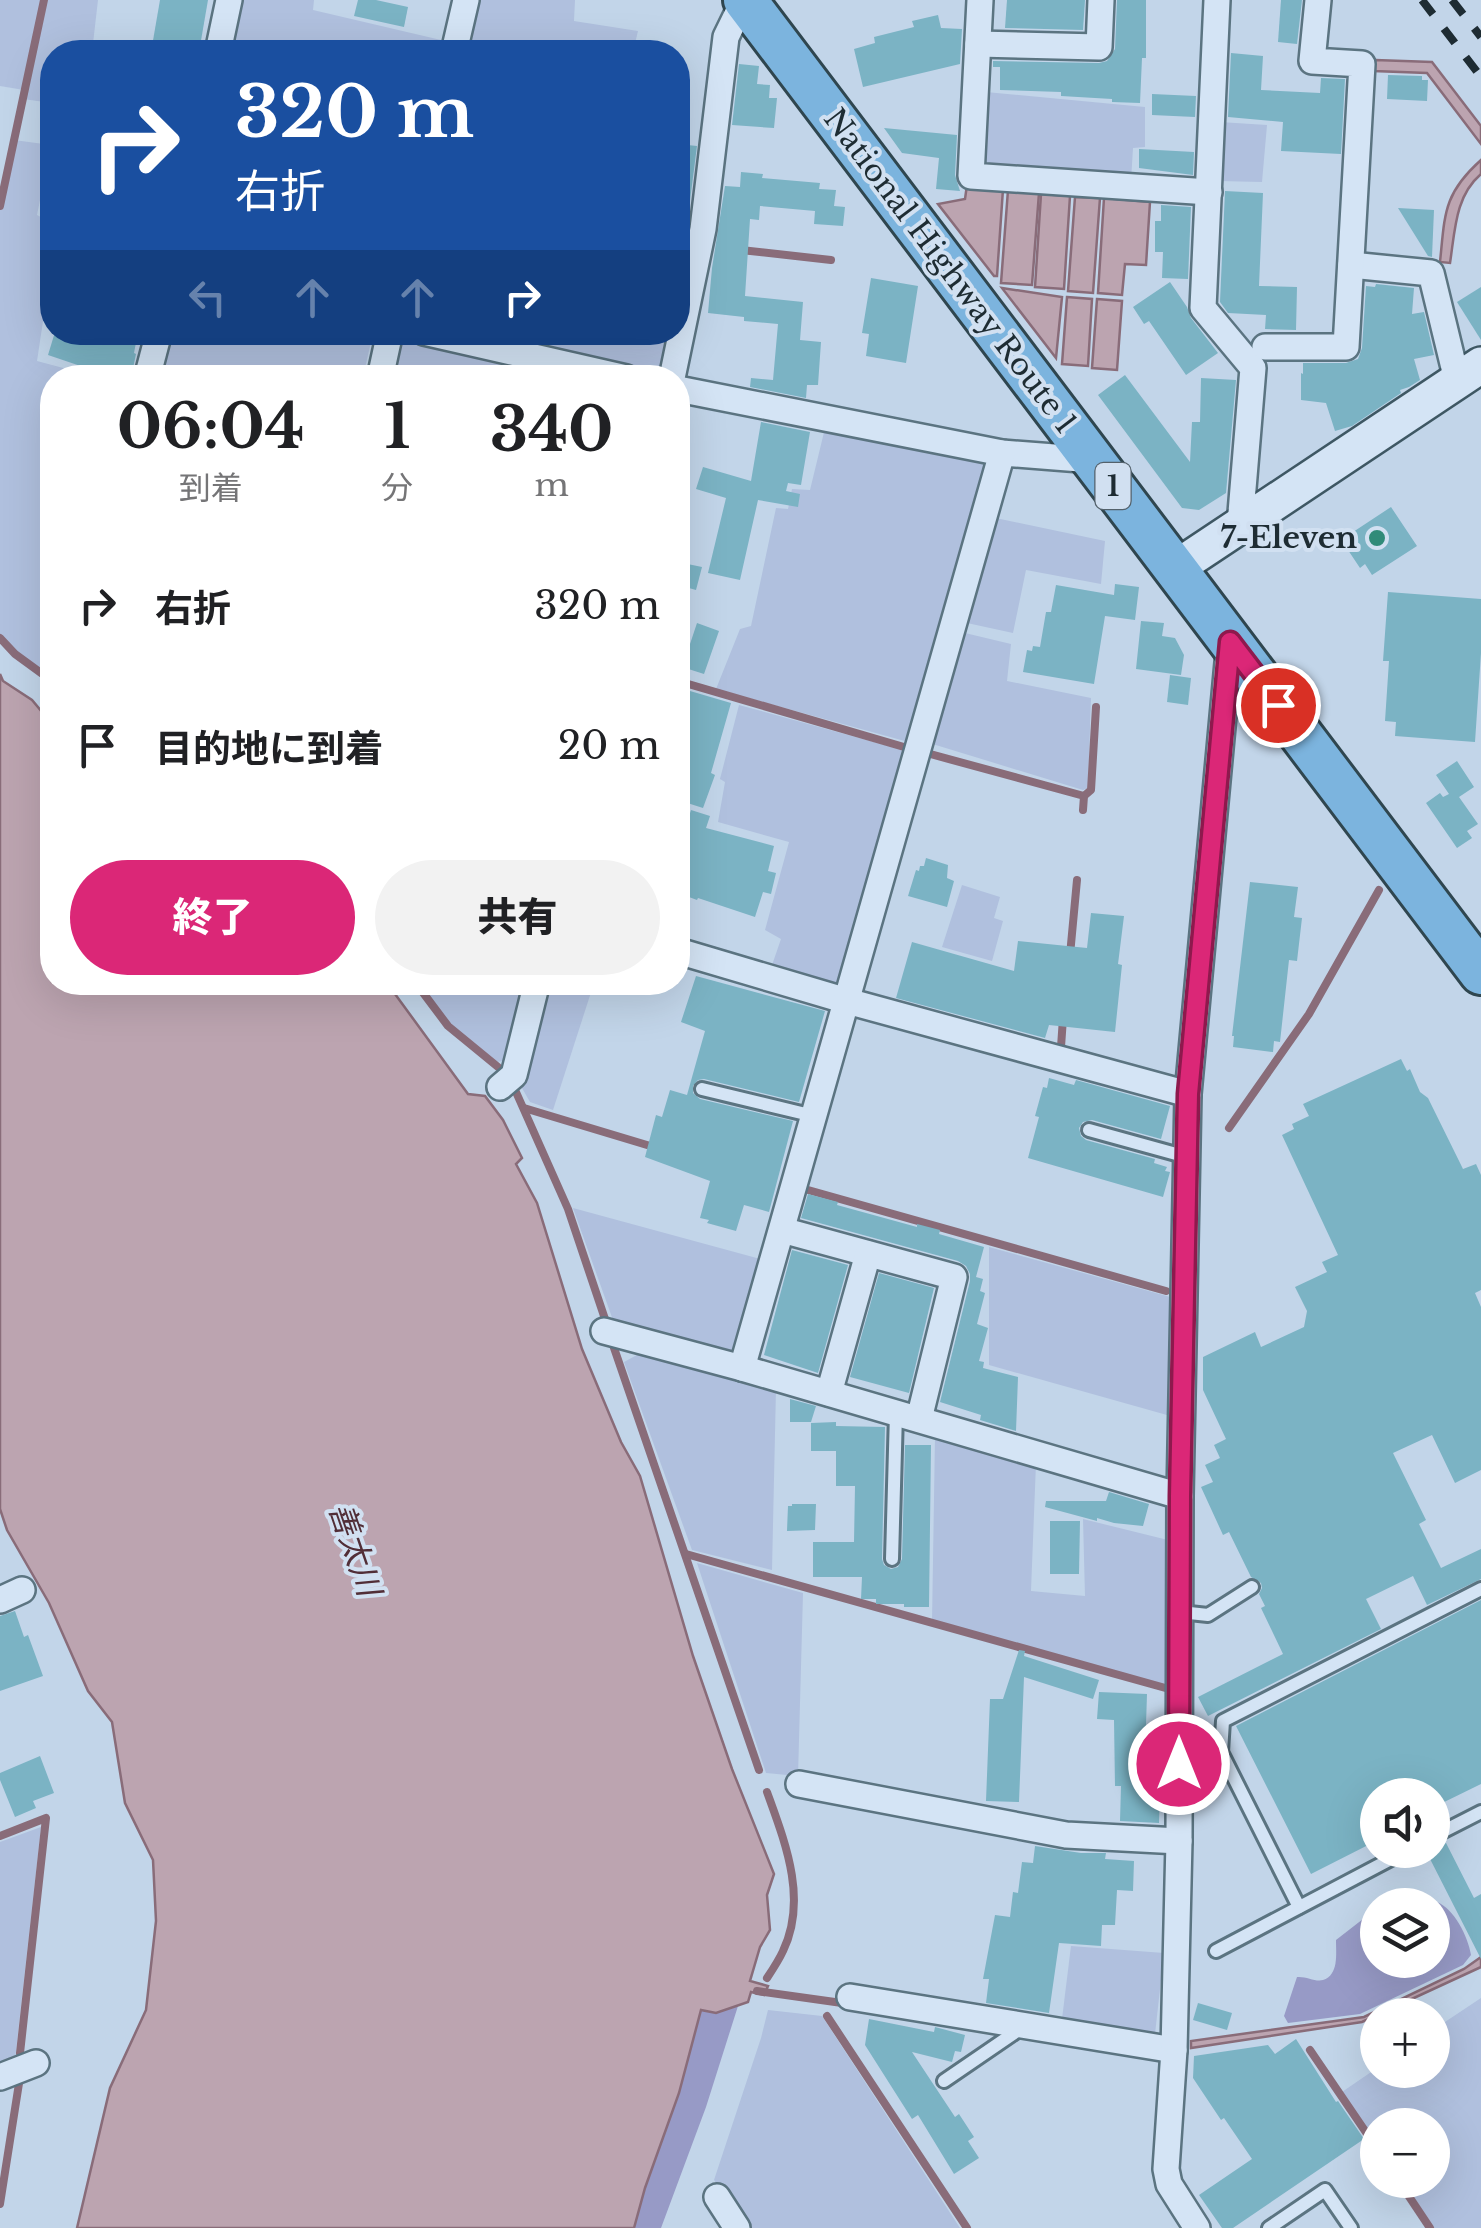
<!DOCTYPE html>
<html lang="ja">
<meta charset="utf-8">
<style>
body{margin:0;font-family:"Libre Baskerville","Noto Sans JP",serif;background:#f2f2f2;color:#202124;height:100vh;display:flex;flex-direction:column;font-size:38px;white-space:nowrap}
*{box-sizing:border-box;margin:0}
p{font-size:32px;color:#757577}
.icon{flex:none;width:55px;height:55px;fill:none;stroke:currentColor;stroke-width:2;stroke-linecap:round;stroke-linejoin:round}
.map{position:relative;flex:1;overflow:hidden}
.drawer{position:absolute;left:40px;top:365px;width:650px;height:630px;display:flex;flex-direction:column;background:#fff;border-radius:40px;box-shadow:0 10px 40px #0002}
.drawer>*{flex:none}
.guide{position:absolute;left:40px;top:40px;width:650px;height:305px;border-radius:40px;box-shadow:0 10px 40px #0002;background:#1a4fa0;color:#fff;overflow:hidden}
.buttons{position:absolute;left:1360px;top:1778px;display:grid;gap:20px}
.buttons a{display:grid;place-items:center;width:90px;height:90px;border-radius:50%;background:#fff;box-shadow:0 10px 40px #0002;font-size:50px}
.pin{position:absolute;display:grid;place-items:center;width:85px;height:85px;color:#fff;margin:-42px;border:5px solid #fff;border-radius:50%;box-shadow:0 2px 10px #0007}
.me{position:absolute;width:110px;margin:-55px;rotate:0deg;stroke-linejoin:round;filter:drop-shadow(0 0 8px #0008)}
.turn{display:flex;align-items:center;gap:35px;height:210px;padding:0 30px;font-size:45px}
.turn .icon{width:130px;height:130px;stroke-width:2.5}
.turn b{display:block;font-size:70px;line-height:85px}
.lanes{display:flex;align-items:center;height:95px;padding:0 30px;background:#0003;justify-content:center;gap:50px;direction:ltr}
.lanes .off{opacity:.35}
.eta{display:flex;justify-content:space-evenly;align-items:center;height:170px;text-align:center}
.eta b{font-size:60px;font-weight:800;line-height:70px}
.button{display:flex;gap:20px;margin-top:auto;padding:20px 30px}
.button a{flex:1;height:115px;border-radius:60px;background:#db2777;color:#fff;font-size:40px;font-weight:800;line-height:115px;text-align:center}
.button a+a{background:#f2f2f2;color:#202124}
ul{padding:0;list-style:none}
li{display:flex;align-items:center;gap:30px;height:140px;padding:0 30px}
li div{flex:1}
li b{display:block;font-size:38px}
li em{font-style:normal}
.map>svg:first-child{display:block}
.farmland{fill:#b0c0de}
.green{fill:#979ac6}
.water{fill:#bca4b0;stroke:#896c79;stroke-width:2.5}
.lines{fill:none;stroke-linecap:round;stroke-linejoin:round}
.stream{stroke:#896c79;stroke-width:8}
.building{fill:#7bb3c4}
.service-casing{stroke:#5b7481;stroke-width:18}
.minor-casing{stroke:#5b7481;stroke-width:30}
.secondary-casing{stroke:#3e5763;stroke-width:40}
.trunk-casing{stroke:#2f464f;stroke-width:48}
.service{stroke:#d4e4f5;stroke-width:12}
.minor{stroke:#d4e4f5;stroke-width:25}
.secondary{stroke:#d4e4f5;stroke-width:35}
.trunk{stroke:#7cb4de;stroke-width:42}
.rail{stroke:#1e2c33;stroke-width:8;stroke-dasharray:18 18;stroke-linecap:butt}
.route-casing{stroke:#8e194d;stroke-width:25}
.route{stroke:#db2777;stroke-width:18}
.poi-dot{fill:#318b79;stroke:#d1e0f1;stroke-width:4}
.labels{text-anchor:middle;stroke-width:8;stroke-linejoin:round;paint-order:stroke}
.shield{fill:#d1e0f1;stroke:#54626c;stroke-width:2.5}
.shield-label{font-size:28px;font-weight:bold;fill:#1e2c33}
.street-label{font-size:30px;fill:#1e2c33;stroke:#d1e0f1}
.poi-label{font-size:30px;font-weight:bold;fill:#1e2c33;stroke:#d1e0f1;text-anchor:end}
.water-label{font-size:32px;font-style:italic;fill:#512e37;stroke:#d1e0f1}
</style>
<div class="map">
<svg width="1481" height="2228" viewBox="0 0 1481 2228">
<rect width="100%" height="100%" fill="#c2d5e9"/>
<g class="farmland">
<polygon points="0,0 98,0 92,52 52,52 52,103 23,99 24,90 0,86"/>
<polygon points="235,0 314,0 313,10 441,40 439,52 224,52"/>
<polygon points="473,0 575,0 574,21 638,31 633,52 462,52"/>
<polygon points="986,92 1145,107 1145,147 1133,148 1131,181 986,169 981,161"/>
<polygon points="1220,122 1267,125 1262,182 1218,181"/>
<polygon points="14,140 51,145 37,215 52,223 52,262 37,361 97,377 52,378 52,681 15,654 0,638 0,200"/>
<polygon points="169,333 373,333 363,377 157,378"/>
<polygon points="454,333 672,333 665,369 651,374"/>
<polygon points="398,337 582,377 389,378"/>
<polygon points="826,424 983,454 992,466 912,743 716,689 740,629 751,626 776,508 788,509 792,489 810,490"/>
<polygon points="991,517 1105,541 1101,584 1026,570 1013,633 967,623 962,619"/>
<polygon points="965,633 1011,644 1007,681 1091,698 1088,788 1083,790 926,742 957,636"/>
<polygon points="739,705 910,752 845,981 832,986 771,968 781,939 765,930 789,842 718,822 725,782 720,779"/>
<polygon points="962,885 1000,897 994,918 1003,921 992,961 942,947"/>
<polygon points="419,983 528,983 509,1060 497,1062 449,1024"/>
<polygon points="543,983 594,983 553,1110 530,1102 518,1081"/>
<polygon points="573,1208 764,1260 736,1357 614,1323"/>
<polygon points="989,1247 1174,1298 1174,1417 989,1365"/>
<polygon points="648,1349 776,1388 772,1570 692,1550 624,1362"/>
<polygon points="935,1436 1036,1463 1031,1591 1085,1596 1083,1519 1172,1541 1169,1689 932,1622"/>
<polygon points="697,1563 803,1593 798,1776 766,1773"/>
<polygon points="41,1827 15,2060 0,2066 0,1842"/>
<polygon points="1071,1946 1164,1953 1155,2034 1062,2019"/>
<polygon points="1481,1998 1481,2228 1434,2228 1402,2180 1432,2180 1432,2125 1378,2125 1377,2144 1342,2092 1377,2068 1378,2070 1432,2070 1433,2030"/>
<polygon points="768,2010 822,2016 960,2228 746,2228 714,2180 761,2038"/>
</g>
<g class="green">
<path d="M1437 1902C1454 1909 1468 1936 1471 1955L1463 1965 1360 2014 1288 2023 1284 2016 1297 1977C1306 1976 1315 1982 1323 1980 1339 1975 1336 1954 1336 1940L1363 1919 1377 1912 1378 1960H1432V1905H1430Z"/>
<polygon points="738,2006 706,2107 661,2228 634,2228 645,2188 679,2093 701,2009 716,2013"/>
</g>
<g class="water">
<polygon points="1375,60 1432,62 1481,126 1481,144 1427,73 1374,71"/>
<path d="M1481 160V174C1455 196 1455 231 1450 263L1440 262C1445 214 1443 194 1481 160Z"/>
<polygon points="967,185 1003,189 997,276 994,276 938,204 965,199"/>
<polygon points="1008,190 1039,193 1032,285 1001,283"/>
<polygon points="1041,194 1070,196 1064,289 1035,287"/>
<polygon points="1075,197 1100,198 1093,293 1068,291"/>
<polygon points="1104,198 1150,202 1146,265 1125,264 1122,295 1098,293"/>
<polygon points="1002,288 1062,297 1056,358"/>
<polygon points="1067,297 1092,299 1088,366 1062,364"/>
<polygon points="1097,299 1122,301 1117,370 1092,368"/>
<polygon points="0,674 3,681 32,700 52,724 52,982 387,983 468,1094 485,1096 503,1120 522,1158 516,1164 537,1203 582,1349 621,1442 640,1476 693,1656 732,1769 774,1874 767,1895 770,1930 760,1947 750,1981 768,1986 764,1995 751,1992 748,2002 716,2013 701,2010 679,2093 645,2188 634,2228 77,2228 110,2088 146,2010 156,1921 153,1860 125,1803 112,1722 88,1691 49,1603 7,1530 0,1509"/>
<polygon points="1481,1957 1481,1967 1362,2022 1191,2048 1191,2041 1364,2017 1464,1969"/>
</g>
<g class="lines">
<g class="stream">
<polyline points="0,206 44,0"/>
<polyline points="741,250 831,260"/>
<polyline points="0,638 15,654 52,681"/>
<polyline points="678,681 904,747"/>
<polyline points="923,752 1084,796 1083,810"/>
<polyline points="1084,796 1091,790 1096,707"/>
<polyline points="1070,955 1077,880"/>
<polyline points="415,982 448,1026 498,1067"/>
<polyline points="1061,1047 1063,1018"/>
<polyline points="516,1092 568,1209 606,1322"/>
<polyline points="524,1108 657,1148"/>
<polyline points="1229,1128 1309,1014 1379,890"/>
<polyline points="801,1188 1166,1291"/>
<polyline points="613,1345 759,1770"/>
<polyline points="686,1554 1169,1689"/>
<polyline points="0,1836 46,1818 20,2053"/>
<path d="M767 1978C773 1969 779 1960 783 1951 808 1899 785 1842 767 1792"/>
<polyline points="757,1991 842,2003"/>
<polyline points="827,2016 967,2228"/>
<polyline points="1310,2050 1378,2150"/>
<polyline points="1398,2180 1430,2228"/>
<polyline points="0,2204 20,2077"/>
</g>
</g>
<g class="building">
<polygon points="160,0 208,0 199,52 151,52"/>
<polygon points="358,0 376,0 408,7 404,27 354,16"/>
<polygon points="1007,0 1085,0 1083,30 1005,28"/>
<polygon points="1117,0 1146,0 1146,58 1142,58 1140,103 1112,102 1112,99 1061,96 1061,92 1000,90 1000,67 993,67 993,61 1099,63 1107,61 1115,49"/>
<polygon points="1281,0 1302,0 1297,44 1278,42"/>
<polygon points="938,15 941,28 962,29 960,64 863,87 854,49 875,43 874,37 914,27 912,21"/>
<polygon points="1231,53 1263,56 1261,90 1320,93 1321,78 1345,79 1341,154 1281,151 1283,122 1228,117"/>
<polygon points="739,64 759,66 757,84 770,85 769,98 777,98 774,128 732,125"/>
<polygon points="1388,75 1422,76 1422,80 1428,80 1427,101 1387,99"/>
<polygon points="1152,94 1196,96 1195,117 1152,115"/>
<polygon points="884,128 957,135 955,175 960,191 936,189 939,158 902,153"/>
<polygon points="678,144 697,146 688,216 678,216"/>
<polygon points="1139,149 1194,152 1193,175 1139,168"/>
<polygon points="741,172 763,174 762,178 820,183 819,189 836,190 834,206 845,207 843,226 814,224 815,211 760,206 759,220 750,219 745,296 803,302 800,340 821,342 818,385 807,385 806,398 750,387 751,378 773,380 778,324 744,321 744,317 708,313 712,268 725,186 740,187"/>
<polygon points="1225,191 1263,193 1259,286 1297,287 1296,330 1265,329 1266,315 1228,313 1220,302"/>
<polygon points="1161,205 1191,207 1188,279 1162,278 1163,252 1155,252 1155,221 1161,221"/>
<polygon points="1398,208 1434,210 1432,257 1428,256"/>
<polygon points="871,278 918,286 906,363 866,356 869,334 862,333"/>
<polygon points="1170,282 1187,307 1191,318 1218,353 1186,375 1149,321 1144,324 1133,307"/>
<polygon points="1376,284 1414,288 1412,314 1424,312 1434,355 1414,359 1420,380 1409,387 1400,390 1401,393 1352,426 1335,431 1326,403 1301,400 1301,373 1303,374 1303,363 1346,363 1358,359 1362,348 1366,286 1375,287"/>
<polygon points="1481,287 1481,340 1457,302"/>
<polygon points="55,332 138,332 134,353 136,354 131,378 116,378 48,355"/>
<polygon points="1125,375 1190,462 1192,422 1200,422 1201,378 1236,380 1226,493 1199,510 1182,508 1098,395"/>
<polygon points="761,422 810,432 801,485 788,483 786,491 800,494 798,507 758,500 740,580 708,573 726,498 696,489 703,467 751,481"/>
<polygon points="1391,507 1417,546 1372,575 1365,564 1360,568 1348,550 1354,546 1347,536"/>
<polygon points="678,562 702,567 696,590 678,585"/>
<polygon points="1115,584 1139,587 1135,620 1105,616 1094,684 1023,672 1027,650 1032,651 1033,646 1040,647 1046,612 1051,612 1056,585 1114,595"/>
<polygon points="1388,592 1481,599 1481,653 1475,742 1395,736 1396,722 1385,721 1389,661 1383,661"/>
<polygon points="1141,621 1164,623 1162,636 1175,638 1184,655 1181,675 1136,669"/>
<polygon points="697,623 719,631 704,674 679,666 687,642 690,644"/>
<polygon points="1170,675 1191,678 1188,705 1167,702"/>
<polygon points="690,691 731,703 711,773 715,775 703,808 678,800 678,735"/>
<polygon points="1457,761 1474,787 1459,797 1478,824 1467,831 1472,838 1457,848 1426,803 1440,793 1443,797 1449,794 1436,775"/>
<polygon points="691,810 710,816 706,828 774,846 768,871 776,873 771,894 763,892 755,917 698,898 697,900 678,893 678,851"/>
<polygon points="926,858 948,865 947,878 954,881 947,907 908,896 916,870 919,871 920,866 924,866"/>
<polygon points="1250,882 1298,887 1294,917 1302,918 1297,961 1289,960 1280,1042 1274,1041 1273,1052 1233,1047 1234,1036 1232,1036"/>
<polygon points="1091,913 1124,916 1118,964 1122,965 1115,1032 1049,1025 1045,1038 896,998 912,942 1014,971 1018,941 1087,948"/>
<polygon points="696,976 825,1011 799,1102 704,1079 698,1080 693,1086 693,1093 700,1099 793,1121 769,1212 744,1205 736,1231 707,1223 709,1220 700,1218 710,1181 645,1157 656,1115 662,1117 670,1090 687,1095 705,1031 681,1022"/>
<polygon points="1401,1059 1407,1071 1410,1069 1420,1092 1428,1098 1463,1169 1476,1164 1481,1175 1481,1290 1475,1293 1481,1307 1481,1470 1455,1483 1432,1435 1393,1453 1426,1520 1419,1524 1441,1568 1481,1549 1481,1579 1427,1605 1413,1576 1366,1599 1381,1629 1208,1716 1198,1697 1283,1654 1261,1608 1265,1606 1259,1594 1262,1588 1261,1583 1251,1577 1229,1532 1223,1535 1201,1487 1213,1482 1205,1465 1220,1458 1214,1445 1226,1439 1203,1390 1203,1357 1255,1332 1261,1347 1304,1327 1307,1311 1295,1287 1327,1272 1322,1262 1338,1255 1282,1135 1294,1129 1292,1124 1309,1116 1303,1104"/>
<polygon points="1049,1078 1074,1085 1076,1080 1170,1106 1161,1139 1092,1120 1083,1122 1079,1128 1081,1136 1086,1140 1155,1159 1154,1163 1167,1167 1165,1171 1170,1172 1163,1197 1028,1158 1039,1117 1035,1116 1043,1087 1047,1088"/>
<polygon points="808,1194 838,1202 837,1205 917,1227 917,1224 940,1230 939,1234 984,1247 976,1277 983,1279 980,1291 985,1293 977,1324 988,1328 979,1361 984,1362 983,1368 1018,1377 1016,1431 980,1420 981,1415 940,1402 970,1281 970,1274 966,1266 958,1261 801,1218"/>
<polygon points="792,1250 848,1265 818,1373 764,1355"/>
<polygon points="879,1273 934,1288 909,1393 850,1377"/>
<polygon points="790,1399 816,1406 811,1422 790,1422"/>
<polygon points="836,1422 836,1426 885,1427 882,1559 884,1565 891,1569 898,1567 902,1559 905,1445 931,1445 929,1607 904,1607 904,1604 876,1604 876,1599 861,1599 862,1577 813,1577 813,1542 854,1542 855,1486 836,1486 836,1451 811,1451 811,1423"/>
<polygon points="1109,1492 1149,1504 1143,1526 1114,1523 1097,1518 1097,1521 1045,1507 1046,1501 1106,1501"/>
<polygon points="792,1504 816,1504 815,1530 787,1531 788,1506 792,1506"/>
<polygon points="1050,1521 1080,1521 1079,1574 1050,1574"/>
<polygon points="1481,1600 1481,1784 1432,1808 1432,1795 1378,1795 1378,1840 1311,1874 1236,1726"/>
<polygon points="15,1611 24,1637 28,1635 43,1676 0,1691 0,1616"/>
<polygon points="1019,1650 1025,1651 1024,1656 1099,1680 1093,1699 1024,1677 1019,1802 986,1801 990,1699 1003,1699"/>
<polygon points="1099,1692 1147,1694 1146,1725 1158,1725 1158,1749 1161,1750 1159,1823 1120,1821 1121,1786 1115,1786 1114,1720 1097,1719"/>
<polygon points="40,1756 54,1793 33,1801 36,1808 15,1817 0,1780 0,1773"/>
<polygon points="1446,1843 1474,1898 1481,1894 1481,1959 1427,1853"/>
<polygon points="1035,1846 1081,1853 1106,1853 1105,1859 1134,1861 1133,1891 1117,1890 1115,1925 1102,1925 1101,1946 1059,1943 1049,2013 986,2003 989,1979 983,1979 995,1915 1010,1917 1013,1892 1018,1893 1022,1862 1033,1863"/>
<polygon points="1198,2003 1232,2013 1227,2030 1193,2020"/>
<polygon points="869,2019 934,2032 935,2027 965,2035 961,2052 955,2051 952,2062 912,2052 955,2117 959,2114 974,2137 968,2141 979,2158 954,2174 918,2115 912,2119 865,2045"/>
<polygon points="1296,2039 1336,2102 1338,2101 1364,2139 1233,2228 1222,2228 1199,2195 1252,2159 1224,2118 1221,2120 1193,2078 1194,2056 1268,2045 1275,2054"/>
</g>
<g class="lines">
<defs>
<g id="service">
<polyline points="702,1089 814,1116"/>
<polyline points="1089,1130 1187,1157"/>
<polyline points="892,1559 896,1413"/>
<polyline points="1180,1612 1208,1615 1252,1587"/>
<polyline points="1432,1837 1481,1812"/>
<polyline points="1299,1907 1221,1752 1223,1721 1481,1589"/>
<polyline points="1216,1951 1408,1850"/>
<polyline points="944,2081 1020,2029"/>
<polyline points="1269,2228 1325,2190 1351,2228"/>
</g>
<g id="minor">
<polyline points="980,0 971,176 1209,192"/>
<polyline points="1217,0 1203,308 1253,368 1240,525"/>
<polyline points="978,44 1099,47 1101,0"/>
<polyline points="218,52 229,0"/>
<polyline points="454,52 466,0"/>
<polyline points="1351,265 1431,273 1457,380"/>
<polyline points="424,332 626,378"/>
<polyline points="1265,347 1346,347 1362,64 1312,61 1318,0"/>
<polyline points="147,378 159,332"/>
<polyline points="380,378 390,332"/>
<polyline points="672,378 703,229 726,37 744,0"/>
<polyline points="678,389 1002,453 1093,460"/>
<polyline points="678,951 847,1001 1188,1094"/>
<polyline points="500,1087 514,1075 537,982"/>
<polyline points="782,1230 954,1277 919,1419"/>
<polyline points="604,1331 742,1368 1180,1496"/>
<polyline points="742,1368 1002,453"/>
<polyline points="829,1393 868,1254"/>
<polyline points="0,1600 22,1590"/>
<polyline points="799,1784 1066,1835 1179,1841"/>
<polyline points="850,1997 1174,2050"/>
<polyline points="0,2077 36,2063"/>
<polyline points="717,2197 737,2228"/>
<polyline points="1197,2228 1169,2184 1166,2169 1174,2050 1179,1841 1180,1496 1188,1094 1230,641"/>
</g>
<polyline id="secondary" points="1176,568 1481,365"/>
<polyline id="trunk" points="745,0 1481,973"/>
</defs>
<use href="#service" class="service-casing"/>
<use href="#minor" class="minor-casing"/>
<use href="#secondary" class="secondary-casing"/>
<use href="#trunk" class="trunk-casing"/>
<use href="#service" class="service"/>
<use href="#minor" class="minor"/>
<use href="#secondary" class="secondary"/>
<use href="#trunk" class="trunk"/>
<g class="rail">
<polyline points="1422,0 1481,77"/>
<polyline points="1452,0 1481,37"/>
</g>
</g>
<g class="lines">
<defs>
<polyline id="route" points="1179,1764 1180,1496 1188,1094 1230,642 1278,705"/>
</defs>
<use href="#route" class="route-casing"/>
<use href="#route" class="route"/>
</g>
<circle class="poi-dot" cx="1377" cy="538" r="10"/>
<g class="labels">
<rect class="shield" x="1095.5" y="463" width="35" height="46" rx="8"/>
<g class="shield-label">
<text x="1113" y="496">1</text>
</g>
<g class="street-label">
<text transform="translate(950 271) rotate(53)" y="10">National Highway Route 1</text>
</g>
<g class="poi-label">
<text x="1357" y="548">7-Eleven</text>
</g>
<g class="water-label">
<text transform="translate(355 1549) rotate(71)" y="11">善太川</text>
</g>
</g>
</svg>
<div class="buttons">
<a><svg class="icon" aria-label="sound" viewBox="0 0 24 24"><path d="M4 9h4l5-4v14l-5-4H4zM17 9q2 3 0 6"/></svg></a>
<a><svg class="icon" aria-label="layers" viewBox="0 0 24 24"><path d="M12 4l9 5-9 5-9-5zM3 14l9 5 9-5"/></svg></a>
<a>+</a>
<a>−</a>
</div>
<div class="pin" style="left:1278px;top:705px;background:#d93025"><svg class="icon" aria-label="arrive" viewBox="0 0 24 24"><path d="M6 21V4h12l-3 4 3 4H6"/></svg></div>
<svg class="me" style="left:1179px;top:1764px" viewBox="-20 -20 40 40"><circle r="17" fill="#db2777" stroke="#fff" stroke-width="3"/><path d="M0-11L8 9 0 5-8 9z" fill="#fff"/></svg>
<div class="guide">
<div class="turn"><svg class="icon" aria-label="right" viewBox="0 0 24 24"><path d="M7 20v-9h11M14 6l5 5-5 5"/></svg><div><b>320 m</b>右折</div></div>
<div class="lanes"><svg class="icon off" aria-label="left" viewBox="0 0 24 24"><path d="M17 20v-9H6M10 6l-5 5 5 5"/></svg><svg class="icon off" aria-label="ahead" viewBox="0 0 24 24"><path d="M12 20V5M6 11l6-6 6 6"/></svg><svg class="icon off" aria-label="ahead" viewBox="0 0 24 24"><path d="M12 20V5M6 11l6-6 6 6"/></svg><svg class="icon" aria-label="right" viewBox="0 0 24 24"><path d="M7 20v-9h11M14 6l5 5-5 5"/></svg></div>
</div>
<section class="drawer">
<div class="eta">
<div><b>06:04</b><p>到着</p></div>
<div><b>1</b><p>分</p></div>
<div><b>340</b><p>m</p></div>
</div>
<ul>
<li><svg class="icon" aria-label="right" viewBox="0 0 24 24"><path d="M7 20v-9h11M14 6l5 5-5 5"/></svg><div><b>右折</b></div><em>320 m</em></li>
<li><svg class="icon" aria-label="arrive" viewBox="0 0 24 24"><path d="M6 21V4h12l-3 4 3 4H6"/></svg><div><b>目的地に到着</b></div><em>20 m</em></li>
</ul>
<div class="button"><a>終了</a><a>共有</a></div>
</section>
</div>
